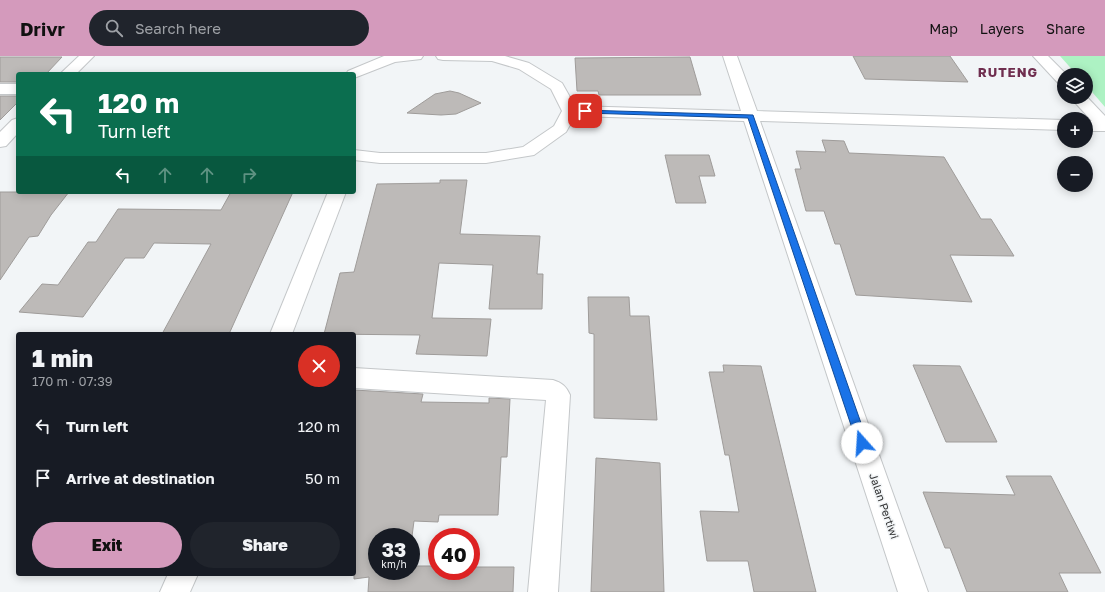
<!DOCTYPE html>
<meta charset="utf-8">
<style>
body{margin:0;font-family:"Golos Text",sans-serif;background:#20242c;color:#f1f3f6;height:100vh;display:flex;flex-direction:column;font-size:15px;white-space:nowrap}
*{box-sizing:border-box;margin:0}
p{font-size:13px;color:#9ea1a6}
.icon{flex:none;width:22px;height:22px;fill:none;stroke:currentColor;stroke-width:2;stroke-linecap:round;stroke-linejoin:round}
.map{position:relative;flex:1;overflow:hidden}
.details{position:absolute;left:16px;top:276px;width:340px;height:244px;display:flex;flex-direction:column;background:#171b24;border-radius:4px;box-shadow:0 2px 10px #0003}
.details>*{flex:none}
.top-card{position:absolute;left:16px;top:16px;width:340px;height:122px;border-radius:4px;box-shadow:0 2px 10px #0003;background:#0b6e4f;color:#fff;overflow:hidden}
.tools{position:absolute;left:1057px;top:12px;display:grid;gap:8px}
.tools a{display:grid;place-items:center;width:36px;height:36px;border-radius:50%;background:#171b24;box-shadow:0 2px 10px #0003;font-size:20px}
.speed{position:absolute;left:368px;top:472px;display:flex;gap:8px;font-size:20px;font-weight:700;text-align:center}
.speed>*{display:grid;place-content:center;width:52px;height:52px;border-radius:50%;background:#171b24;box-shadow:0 2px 10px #0003;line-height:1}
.speed small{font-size:10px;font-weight:400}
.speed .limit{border:6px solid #d22;background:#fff;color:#111}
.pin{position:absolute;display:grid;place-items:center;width:34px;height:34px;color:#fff;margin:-17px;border-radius:8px;box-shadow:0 2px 6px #0006}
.me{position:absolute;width:44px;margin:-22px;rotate:341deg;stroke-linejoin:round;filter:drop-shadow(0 0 3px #0008)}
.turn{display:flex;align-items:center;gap:14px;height:84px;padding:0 16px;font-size:18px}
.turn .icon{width:52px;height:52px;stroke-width:2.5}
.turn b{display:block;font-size:28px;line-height:34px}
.lanes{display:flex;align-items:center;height:38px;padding:0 16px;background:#0003;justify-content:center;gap:20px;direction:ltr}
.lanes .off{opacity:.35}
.round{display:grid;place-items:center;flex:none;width:42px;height:42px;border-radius:21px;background:#20242c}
.headline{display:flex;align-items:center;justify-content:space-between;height:68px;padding:0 16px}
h1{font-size:24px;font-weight:800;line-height:30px}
.button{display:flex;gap:8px;margin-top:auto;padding:8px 16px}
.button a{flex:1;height:46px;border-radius:24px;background:#d49abc;color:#111;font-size:16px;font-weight:800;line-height:46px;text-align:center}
.button a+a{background:#20242c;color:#f1f3f6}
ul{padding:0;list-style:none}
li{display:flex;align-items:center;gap:12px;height:52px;padding:0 16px}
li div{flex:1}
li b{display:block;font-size:15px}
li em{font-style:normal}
header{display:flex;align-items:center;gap:24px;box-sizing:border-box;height:56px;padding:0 20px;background:#d49abc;color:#111}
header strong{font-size:19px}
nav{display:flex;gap:22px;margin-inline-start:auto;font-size:14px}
.search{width:280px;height:36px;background:#20242c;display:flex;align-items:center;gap:10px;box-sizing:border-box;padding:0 14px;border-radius:22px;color:#9ea1a6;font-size:15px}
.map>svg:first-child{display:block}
.green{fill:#adf2c3}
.building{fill:#bdbab8;stroke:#9f9c9a}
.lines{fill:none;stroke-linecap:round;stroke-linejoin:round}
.minor-casing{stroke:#c4c7c9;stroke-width:2}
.tertiary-casing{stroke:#c4c7c9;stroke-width:2}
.trunk-casing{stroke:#c4c7c9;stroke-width:2}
.minor{fill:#fff;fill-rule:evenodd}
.tertiary{fill:#fff;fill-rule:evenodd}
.trunk{fill:#fff;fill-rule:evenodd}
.route{fill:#1a73e8;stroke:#114b97}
.labels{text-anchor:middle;stroke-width:3;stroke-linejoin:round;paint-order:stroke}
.street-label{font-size:11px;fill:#323334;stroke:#f2f5f7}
.far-district-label{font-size:13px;font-weight:bold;letter-spacing:1px;fill:#6f2e4f;stroke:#f2f5f7}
</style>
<header>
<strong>Drivr</strong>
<div class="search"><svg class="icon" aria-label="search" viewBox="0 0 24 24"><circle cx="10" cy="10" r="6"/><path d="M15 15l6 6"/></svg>Search here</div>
<nav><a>Map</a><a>Layers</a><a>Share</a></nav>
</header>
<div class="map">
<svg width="1105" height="536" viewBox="0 0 1105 536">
<rect width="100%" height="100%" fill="#f2f5f7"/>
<polygon class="green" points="1060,0 1105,0 1105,51 1086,29 1086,19 1077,19"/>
<g class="building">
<polygon points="853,0 950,0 968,26 865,23"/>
<polygon points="0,1 62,1 46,18 18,18 18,26 0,26"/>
<polygon points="690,1 701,39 599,39 598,35 577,35 575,2"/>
<polygon points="450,35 459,37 481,47 456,58 441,59 407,57 435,38"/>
<polygon points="0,40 18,40 18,46 0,64"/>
<polygon points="822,84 844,85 849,97 944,101 981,163 991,163 1014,200 950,199 972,246 856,239 840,188 835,188 824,155 806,155 795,113 801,113 796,95 826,96"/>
<polygon points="665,99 709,99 715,120 699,120 706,147 676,147"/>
<polygon points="440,124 467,124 460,178 540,180 537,218 543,218 542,253 489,253 493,209 439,207 432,262 491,263 487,300 416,298 420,279 324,278 340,217 354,216 377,128 440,127"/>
<polygon points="0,136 69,136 51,159 38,180 29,181 0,224"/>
<polygon points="231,136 293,136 229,278 162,278 211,188 154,187 144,202 125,202 83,261 19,256 42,228 58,229 88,186 96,186 118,153 221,154"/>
<polygon points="588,241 629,241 630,260 649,260 657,364 594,362 594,278 589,277"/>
<polygon points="723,309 761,310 816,536 754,536 748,505 707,505 700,455 739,456 729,399 725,399 709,316 724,316"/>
<polygon points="913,309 960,310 997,386 946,386"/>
<polygon points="354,334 423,338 421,346 489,347 489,342 510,343 507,401 501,401 498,459 439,459 438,466 414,465 411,488 411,481 377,481 377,515 411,515 411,510 437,510 437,515 471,515 471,511 514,511 513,536 368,536 369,521 354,523"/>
<polygon points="596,402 660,407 664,536 591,536"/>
<polygon points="1006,420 1051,420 1101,517 1059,517 1068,536 967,536 950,492 945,492 923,436 1015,439"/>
</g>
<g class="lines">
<defs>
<path id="minor" d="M354 312 553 324C562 327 566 330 570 339L558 536H528L546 344 354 332Z"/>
<g id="tertiary">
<polygon points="79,0 94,0 76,18 60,18"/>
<polygon points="384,0 423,0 421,3 395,6 354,22 354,18 346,18 348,15"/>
<polygon points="436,0 505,0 529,7 562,27 575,50 741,55 723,0 737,0 757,55 1064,64 1064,74 760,65 928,536 898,536 744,65 575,60 566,76 534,99 486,107 380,107 354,104 354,94 380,97 486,97 523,91 554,70 562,55 551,33 519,13 492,5 443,4 438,3"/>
<rect x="0" y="28" width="18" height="10"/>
<polygon points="18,62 18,77 6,90 0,91 0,76 12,64"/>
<rect x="1086" y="65" width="19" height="10"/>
<polygon points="328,136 346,136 292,278 270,278"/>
<polygon points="168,518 198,518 190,536 160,536"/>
</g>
<g id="trunk">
<polygon points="1033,0 1048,0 1067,19 1064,19 1064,30 1059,28"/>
<polygon points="1086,40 1105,60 1105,75 1099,73 1070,41"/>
</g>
</defs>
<use href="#minor" class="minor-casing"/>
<use href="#tertiary" class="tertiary-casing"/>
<use href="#trunk" class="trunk-casing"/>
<use href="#minor" class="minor"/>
<use href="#tertiary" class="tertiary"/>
<use href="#trunk" class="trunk"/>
</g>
<polygon class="route" points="582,54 753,59 868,387 866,391 862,392 859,391 857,387 748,62 585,57 582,57"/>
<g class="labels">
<g class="street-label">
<text transform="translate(884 450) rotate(71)" y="4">Jalan Pertiwi</text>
</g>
<g class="far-district-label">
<text x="1008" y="21">RUTENG</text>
</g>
</g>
</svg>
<div class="tools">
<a><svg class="icon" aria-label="layers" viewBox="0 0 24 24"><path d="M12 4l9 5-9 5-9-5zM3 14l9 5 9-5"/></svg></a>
<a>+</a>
<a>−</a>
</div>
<div class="speed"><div>33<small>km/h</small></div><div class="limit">40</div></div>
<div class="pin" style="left:585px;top:55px;background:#d93025"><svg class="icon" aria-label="arrive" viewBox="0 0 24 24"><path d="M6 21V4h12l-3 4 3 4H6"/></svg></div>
<svg class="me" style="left:862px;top:387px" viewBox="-20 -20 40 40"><circle r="19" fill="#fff"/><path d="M0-13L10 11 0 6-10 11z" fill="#1a73e8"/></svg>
<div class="top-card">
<div class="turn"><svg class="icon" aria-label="left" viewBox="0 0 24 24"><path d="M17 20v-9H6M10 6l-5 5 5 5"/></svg><div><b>120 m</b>Turn left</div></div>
<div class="lanes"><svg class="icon" aria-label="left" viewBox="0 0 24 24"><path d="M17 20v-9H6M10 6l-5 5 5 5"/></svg><svg class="icon off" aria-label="ahead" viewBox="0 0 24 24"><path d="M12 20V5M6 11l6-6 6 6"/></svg><svg class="icon off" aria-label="ahead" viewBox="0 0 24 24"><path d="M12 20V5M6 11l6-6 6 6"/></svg><svg class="icon off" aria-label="right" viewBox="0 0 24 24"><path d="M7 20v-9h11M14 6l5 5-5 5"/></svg></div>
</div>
<section class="details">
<div class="headline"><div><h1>1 min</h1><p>170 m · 07:39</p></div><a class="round" style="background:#d93025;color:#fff"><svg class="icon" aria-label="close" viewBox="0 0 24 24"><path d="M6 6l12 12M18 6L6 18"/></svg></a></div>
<ul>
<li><svg class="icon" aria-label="left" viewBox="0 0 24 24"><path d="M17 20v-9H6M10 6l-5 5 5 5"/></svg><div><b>Turn left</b></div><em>120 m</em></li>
<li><svg class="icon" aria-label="arrive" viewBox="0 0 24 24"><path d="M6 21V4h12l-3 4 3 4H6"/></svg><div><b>Arrive at destination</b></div><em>50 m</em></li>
</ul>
<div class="button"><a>Exit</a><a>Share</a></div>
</section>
</div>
